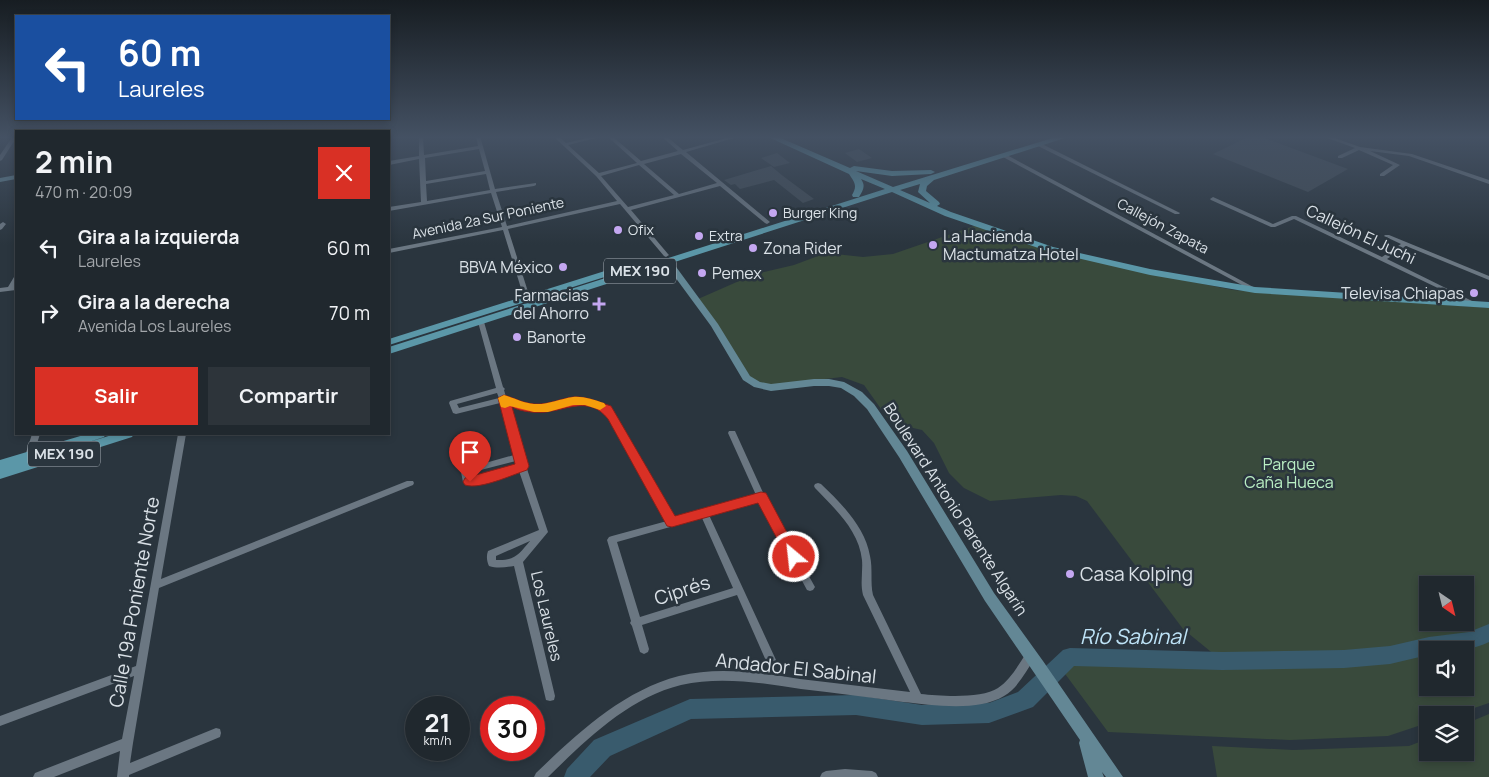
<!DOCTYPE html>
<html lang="es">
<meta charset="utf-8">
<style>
body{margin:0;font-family:Manrope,sans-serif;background:#2d343a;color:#f1f3f6;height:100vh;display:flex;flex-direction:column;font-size:19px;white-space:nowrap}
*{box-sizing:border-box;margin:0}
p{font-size:16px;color:#a2a6aa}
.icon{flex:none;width:28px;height:28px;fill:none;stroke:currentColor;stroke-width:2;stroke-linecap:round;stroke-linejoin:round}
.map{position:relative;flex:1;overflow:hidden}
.details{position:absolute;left:15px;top:130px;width:375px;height:305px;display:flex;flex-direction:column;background:#20282e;border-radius:0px;box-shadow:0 2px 8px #0003,0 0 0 1px #3d444a}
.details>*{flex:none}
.guide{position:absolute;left:15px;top:15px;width:375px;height:105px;border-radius:0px;box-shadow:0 2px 8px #0003,0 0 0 1px #3d444a;background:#1a4fa0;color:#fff;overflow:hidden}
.needle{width:32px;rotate:145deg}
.controls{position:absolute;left:1419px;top:576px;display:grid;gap:10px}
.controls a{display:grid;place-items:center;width:55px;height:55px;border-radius:0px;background:#20282e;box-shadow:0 2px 8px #0003,0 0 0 1px #3d444a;font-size:25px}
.speed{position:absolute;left:405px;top:696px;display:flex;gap:10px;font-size:25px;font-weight:700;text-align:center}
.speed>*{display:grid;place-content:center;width:65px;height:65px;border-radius:50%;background:#20282e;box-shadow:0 2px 8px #0003,0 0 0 1px #3d444a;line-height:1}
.speed small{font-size:12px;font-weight:400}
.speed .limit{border:8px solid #d22;background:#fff;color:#111}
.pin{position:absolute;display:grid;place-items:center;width:42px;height:42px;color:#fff;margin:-51px -21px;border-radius:50% 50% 50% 0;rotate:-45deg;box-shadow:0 0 5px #0007}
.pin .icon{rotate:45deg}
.me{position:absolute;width:55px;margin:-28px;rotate:332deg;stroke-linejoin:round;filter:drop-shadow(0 0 4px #0008)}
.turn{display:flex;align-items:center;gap:18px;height:105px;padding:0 20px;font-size:22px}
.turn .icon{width:65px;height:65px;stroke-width:2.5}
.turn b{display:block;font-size:35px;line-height:42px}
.round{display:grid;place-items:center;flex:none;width:52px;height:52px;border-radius:0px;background:#2d343a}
.head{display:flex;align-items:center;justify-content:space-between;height:85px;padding:0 20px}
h1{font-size:30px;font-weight:700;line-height:38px}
.button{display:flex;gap:10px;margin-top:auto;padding:10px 20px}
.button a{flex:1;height:58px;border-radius:0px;background:#d93025;color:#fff;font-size:20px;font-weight:700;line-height:58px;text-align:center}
.button a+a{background:#2d343a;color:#f1f3f6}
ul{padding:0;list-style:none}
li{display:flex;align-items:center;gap:15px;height:65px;padding:0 20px}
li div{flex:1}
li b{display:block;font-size:19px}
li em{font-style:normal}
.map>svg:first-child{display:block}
.green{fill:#394a3c;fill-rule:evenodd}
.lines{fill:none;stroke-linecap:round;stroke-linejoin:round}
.river{fill:#395b6d;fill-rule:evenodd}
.building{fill:#3f4a54}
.minor{fill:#6b7782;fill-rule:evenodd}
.secondary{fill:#638795;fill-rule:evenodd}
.primary{fill:#5b97a8;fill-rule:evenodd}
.route{fill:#d93025;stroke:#8d1f18}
.slow{fill:#f59e0b}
.poi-dot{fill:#c4a7f1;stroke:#2a353e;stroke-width:2}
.labels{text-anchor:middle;stroke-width:5;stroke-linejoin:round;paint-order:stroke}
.far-poi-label{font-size:14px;fill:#dae1e7;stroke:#2a353e;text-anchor:start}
.far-street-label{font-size:14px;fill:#dae1e7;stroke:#2a353e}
.shield{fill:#2a353e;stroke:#a5adb4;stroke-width:1}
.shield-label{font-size:15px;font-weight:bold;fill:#dae1e7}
.street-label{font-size:16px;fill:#dae1e7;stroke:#2a353e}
.poi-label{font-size:16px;fill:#dae1e7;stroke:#2a353e;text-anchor:start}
.park-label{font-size:16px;fill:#baefc4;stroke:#2a353e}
.near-poi-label{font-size:19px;fill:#dae1e7;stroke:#2a353e;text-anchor:start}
.near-street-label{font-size:19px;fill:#dae1e7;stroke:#2a353e}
.near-water-label{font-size:21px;font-style:italic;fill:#bee3f7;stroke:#2a353e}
</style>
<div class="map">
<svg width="1489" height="777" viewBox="0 0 1489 777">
<rect width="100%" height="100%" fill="#2a353e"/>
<g class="green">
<path d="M977 225 1119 267 1233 290 1489 308V703L1453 715H1428L1427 723 1388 736 1290 740 1108 732 1060 667 1070 657 1221 660 1183 629 1087 501 1076 496 1061 495 990 501 964 488 949 473 934 443 922 430 891 423 864 385 842 377 765 386 751 378 698 299 755 274 794 265 826 253 863 257 893 254ZM1428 585H1465V622H1428ZM1428 650H1465V688H1428Z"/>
<polygon points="1489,714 1489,777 1217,777 1212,746 1293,750 1409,746 1427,739 1428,752 1465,752 1465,724"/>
</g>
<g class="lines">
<path class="river" d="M1489 624V642C1465 653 1453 650 1428 650V655L1390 664 1344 668 1222 670 1074 666 1033 707 989 723 922 725 856 715 691 719 610 756 590 777H564L567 769 594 740 690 699 856 695 922 705 989 703 1018 692 1063 650 1070 648 1222 652 1344 650 1390 646 1429 637 1469 632Z"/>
</g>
<g class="building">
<polygon points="1250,136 1259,136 1348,169 1308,192 1213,154"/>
<polygon points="859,149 872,158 857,162 845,153"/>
<polygon points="777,153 790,163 774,167 761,158"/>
<polygon points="771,166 783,176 814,199 803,203 774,180 740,189 735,184 731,185 724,180"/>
</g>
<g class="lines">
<g class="minor">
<polygon points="13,136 16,136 16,138 2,160 0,161 0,155"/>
<path d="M419 136H423L424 155 478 146 476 136H480L495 189 536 183V185L534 186 496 192 507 226 617 201 596 176 553 136H558L566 143 596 136H604L568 145 599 173 637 163 607 136H612L641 161 678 151 661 136H666L683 150 734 136H741L686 152 770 222 767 224 765 223 720 186 631 210 668 254 669 255 666 257 664 256 620 204 508 229 530 298 527 300 524 298 503 230 389 253V249L502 227 491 193 389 211V207L421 202 419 159 389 165V161L419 156ZM479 149 485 171 426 181 425 158ZM681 154 717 183 679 194 644 164ZM639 165 674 195 628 207 601 176ZM486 174 490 190 427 201 426 184Z"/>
<polygon points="1322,136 1329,136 1360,147 1412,154 1489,180 1489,184 1409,156 1370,151 1400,165 1384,176 1380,176 1380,174 1393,165 1359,150 1342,158 1338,158 1338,156 1355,148"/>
<polygon points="1038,144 1042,144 1180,213 1179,214 1175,214 1038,146"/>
<polygon points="1005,154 1257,289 1258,290 1257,291 1253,291 1003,157 1003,155"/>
<polygon points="1213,197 1273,224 1292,216 1296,216 1382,257 1401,244 1384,236 1385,235 1389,235 1489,276 1489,280 1406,246 1387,259 1472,301 1469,303 1467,302 1294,219 1275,227 1271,227 1211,200 1210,199"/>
<polygon points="3,222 6,224 2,229 0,230 0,224"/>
<polygon points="16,276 15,286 16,286 16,290 0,292 0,288 8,287 14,277"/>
<path d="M481 320 484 322 503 387 505 389 504 390 506 397C520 402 533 408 548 405 556 404 564 400 571 399 584 397 599 402 610 407L675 518 756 495 728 433 729 431H735L765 497 815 587 813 590 810 591 807 590 759 501 709 515 776 660 775 663 771 665 767 663 737 595 642 625 649 649 648 652 644 654 640 652 632 626 630 623 631 621 607 540 609 537 612 536 667 521 604 411C595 407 584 403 573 404 564 404 556 410 547 411 533 412 520 409 508 403L523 457 548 532 523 562 555 696 554 700 550 701 546 700 514 566C506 567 498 569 489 566 487 562 486 556 488 551L539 530 519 471C502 478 482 488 463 482L461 472 464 469 514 455 500 403 456 414 453 413 449 403 450 401 496 388 478 322ZM497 393 499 398 459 408 457 404ZM516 461 517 465C502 471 486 479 470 478L469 473ZM702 518 733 588 640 617 617 542ZM530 541C519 554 515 561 496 560V556Z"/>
<polygon points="32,434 40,434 33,456 32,458 26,458 25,456"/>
<polygon points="178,434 186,434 161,579 407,481 413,481 414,483 413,485 159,588 133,743 130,763 216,728 220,729 221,733 220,737 129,775 129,777 117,777 120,751 54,777 33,777 35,773 122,739 134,676 0,726 0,716 136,666"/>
<path d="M818 483 821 484C842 504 865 527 870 556 873 569 870 582 873 595L921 694C940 696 982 699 998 688 1011 679 1019 664 1027 652L1031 650 1035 652 1036 655 1035 658C1026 671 1018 688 1004 696 978 712 932 705 903 702 869 697 835 693 801 689 762 683 721 676 681 685 628 698 586 740 548 777H534L536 773C578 733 622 691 679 676 719 666 761 673 800 679 837 683 873 688 910 692L863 595C860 583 863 572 862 560 859 530 834 508 815 488L814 486 815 484Z"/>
<polygon points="845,769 872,771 876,773 878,777 820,777 822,773 826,771"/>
</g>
<g class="secondary">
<polygon points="16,175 16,179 0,182 0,178"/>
<polygon points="665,260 671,260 718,324 750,376 760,382 771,384 814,379 829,379 844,382 862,392 874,404 907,451 994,593 1043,661 1123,777 1106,777 1102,772 1104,777 1088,777 1079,743 1080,740 985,601 899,457 867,409 854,396 841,388 829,386 814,386 771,391 754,387 743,380 711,326 664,262"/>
</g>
<g class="primary">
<path d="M766 136H776L850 168 854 166 892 171 931 170 935 172 931 174 892 176 856 171 893 187 1059 136H1071L934 180 927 186 926 191 939 202 940 204 937 206 951 212 1053 247 1150 269 1255 287 1489 302V308L1255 293 1150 275 1047 251 945 216 892 192 389 354V347L885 189 861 179C866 186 863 190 859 197H853L852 195C858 185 854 182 849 174ZM920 184 918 192 930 203 900 190Z"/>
<polygon points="627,264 632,267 630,269 389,345 389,339"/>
<polygon points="87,434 106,434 104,437 86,443 115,434 134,434 132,437 0,479 0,460"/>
</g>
</g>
<linearGradient id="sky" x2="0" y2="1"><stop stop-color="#171d22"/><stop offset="0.56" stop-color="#445163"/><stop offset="1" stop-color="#445163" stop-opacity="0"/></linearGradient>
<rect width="1489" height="245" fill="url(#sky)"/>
<path class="route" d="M504 395C514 398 523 403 534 404 548 405 559 399 573 397 586 396 599 402 611 406L675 516 761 492 766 493 800 557 798 561 794 563 789 561 758 503 672 527 667 526 608 419C590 396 569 409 546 412 535 413 522 412 512 407L529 466 527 470C512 475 480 490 465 485L463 482 465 478 515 464 498 398Z"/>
<path class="slow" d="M504 395C514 398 523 403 534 404 548 405 559 399 573 397 583 396 594 400 604 403L606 406 600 410 585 405H573L548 412H534L510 406 505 408 501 407 498 398Z"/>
<g class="poi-dot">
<circle cx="773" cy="213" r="5"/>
<circle cx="618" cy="230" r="5"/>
<circle cx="699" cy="236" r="5"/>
<circle cx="933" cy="245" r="5"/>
<circle cx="753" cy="248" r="5"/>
<circle cx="563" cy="267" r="5"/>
<circle cx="702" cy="273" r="5"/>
<circle cx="1474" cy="293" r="5"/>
<path d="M596.5 296.5h5v5h5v5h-5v5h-5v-5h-5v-5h5z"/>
<circle cx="517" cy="337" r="5"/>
<circle cx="1070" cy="574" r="5"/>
</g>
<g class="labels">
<g class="far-poi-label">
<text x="783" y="218">Burger King</text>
<text x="628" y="235">Ofix</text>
<text x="709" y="241">Extra</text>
</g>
<g class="far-street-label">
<text transform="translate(488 218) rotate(-12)" y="5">Avenida 2a Sur Poniente</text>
<text transform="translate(1163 226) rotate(28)" y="5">Callejón Zapata</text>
</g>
<g class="shield">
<rect x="604" y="258.5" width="72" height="25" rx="4"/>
<rect x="28" y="441.5" width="72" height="25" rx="4"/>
</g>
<g class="shield-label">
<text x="640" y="276">MEX 190</text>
<text x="64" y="459">MEX 190</text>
</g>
<g class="street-label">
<text transform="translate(1361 234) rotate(25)" y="6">Callejón El Juchi</text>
<text transform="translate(956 509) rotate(57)" y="6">Boulevard Antonio Parente Algarín</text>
<text transform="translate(547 616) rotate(77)" y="6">Los Laureles</text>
</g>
<g class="poi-label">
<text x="943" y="242">La Hacienda<tspan x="943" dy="18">Mactumatza Hotel</tspan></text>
<text x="763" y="254">Zona Rider</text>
<text x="553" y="273" text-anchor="end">BBVA México</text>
<text x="712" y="279">Pemex</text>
<text x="1464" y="299" text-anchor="end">Televisa Chiapas</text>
<text x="589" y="301" text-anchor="end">Farmacias<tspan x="589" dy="18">del Ahorro</tspan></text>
<text x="527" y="343">Banorte</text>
</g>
<g class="park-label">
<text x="1289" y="470">Parque<tspan x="1289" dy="18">Caña Hueca</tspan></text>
</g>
<g class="near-poi-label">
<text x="1080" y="581">Casa Kolping</text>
</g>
<g class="near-street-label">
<text transform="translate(682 590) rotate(-18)" y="7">Ciprés</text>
<text transform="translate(134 602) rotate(-80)" y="7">Calle 19a Poniente Norte</text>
<text transform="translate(796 668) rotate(6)" y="7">Andador El Sabinal</text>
</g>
<g class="near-water-label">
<text x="1133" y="644">Río Sabinal</text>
</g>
</g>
</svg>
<div class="controls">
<a><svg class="needle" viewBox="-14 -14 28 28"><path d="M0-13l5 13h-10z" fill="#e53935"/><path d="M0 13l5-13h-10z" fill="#a2a6aa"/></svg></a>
<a><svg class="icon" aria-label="sound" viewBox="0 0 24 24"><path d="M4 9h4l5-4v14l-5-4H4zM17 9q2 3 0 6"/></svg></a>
<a><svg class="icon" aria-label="layers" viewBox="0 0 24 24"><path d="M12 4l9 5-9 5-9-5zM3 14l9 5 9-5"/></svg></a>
</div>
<div class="speed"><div>21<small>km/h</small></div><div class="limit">30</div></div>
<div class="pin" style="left:470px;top:482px;background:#d93025"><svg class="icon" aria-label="arrive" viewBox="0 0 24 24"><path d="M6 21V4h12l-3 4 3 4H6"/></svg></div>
<svg class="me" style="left:794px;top:557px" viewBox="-20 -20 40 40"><circle r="17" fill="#d93025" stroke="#fff" stroke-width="3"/><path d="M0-11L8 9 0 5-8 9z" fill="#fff"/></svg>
<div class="guide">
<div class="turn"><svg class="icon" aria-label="left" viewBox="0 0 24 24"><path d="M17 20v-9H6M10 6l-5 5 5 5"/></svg><div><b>60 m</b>Laureles</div></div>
</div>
<section class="details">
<div class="head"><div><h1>2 min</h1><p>470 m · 20:09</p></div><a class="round" style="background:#d93025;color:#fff"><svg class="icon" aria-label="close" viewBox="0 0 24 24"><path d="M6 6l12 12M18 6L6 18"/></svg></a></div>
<ul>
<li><svg class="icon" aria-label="left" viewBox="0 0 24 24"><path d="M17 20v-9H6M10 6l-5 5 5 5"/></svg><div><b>Gira a la izquierda</b><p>Laureles</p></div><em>60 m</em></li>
<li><svg class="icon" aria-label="right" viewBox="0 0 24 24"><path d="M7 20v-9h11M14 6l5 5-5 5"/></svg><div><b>Gira a la derecha</b><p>Avenida Los Laureles</p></div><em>70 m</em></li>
</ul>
<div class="button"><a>Salir</a><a>Compartir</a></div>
</section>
</div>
